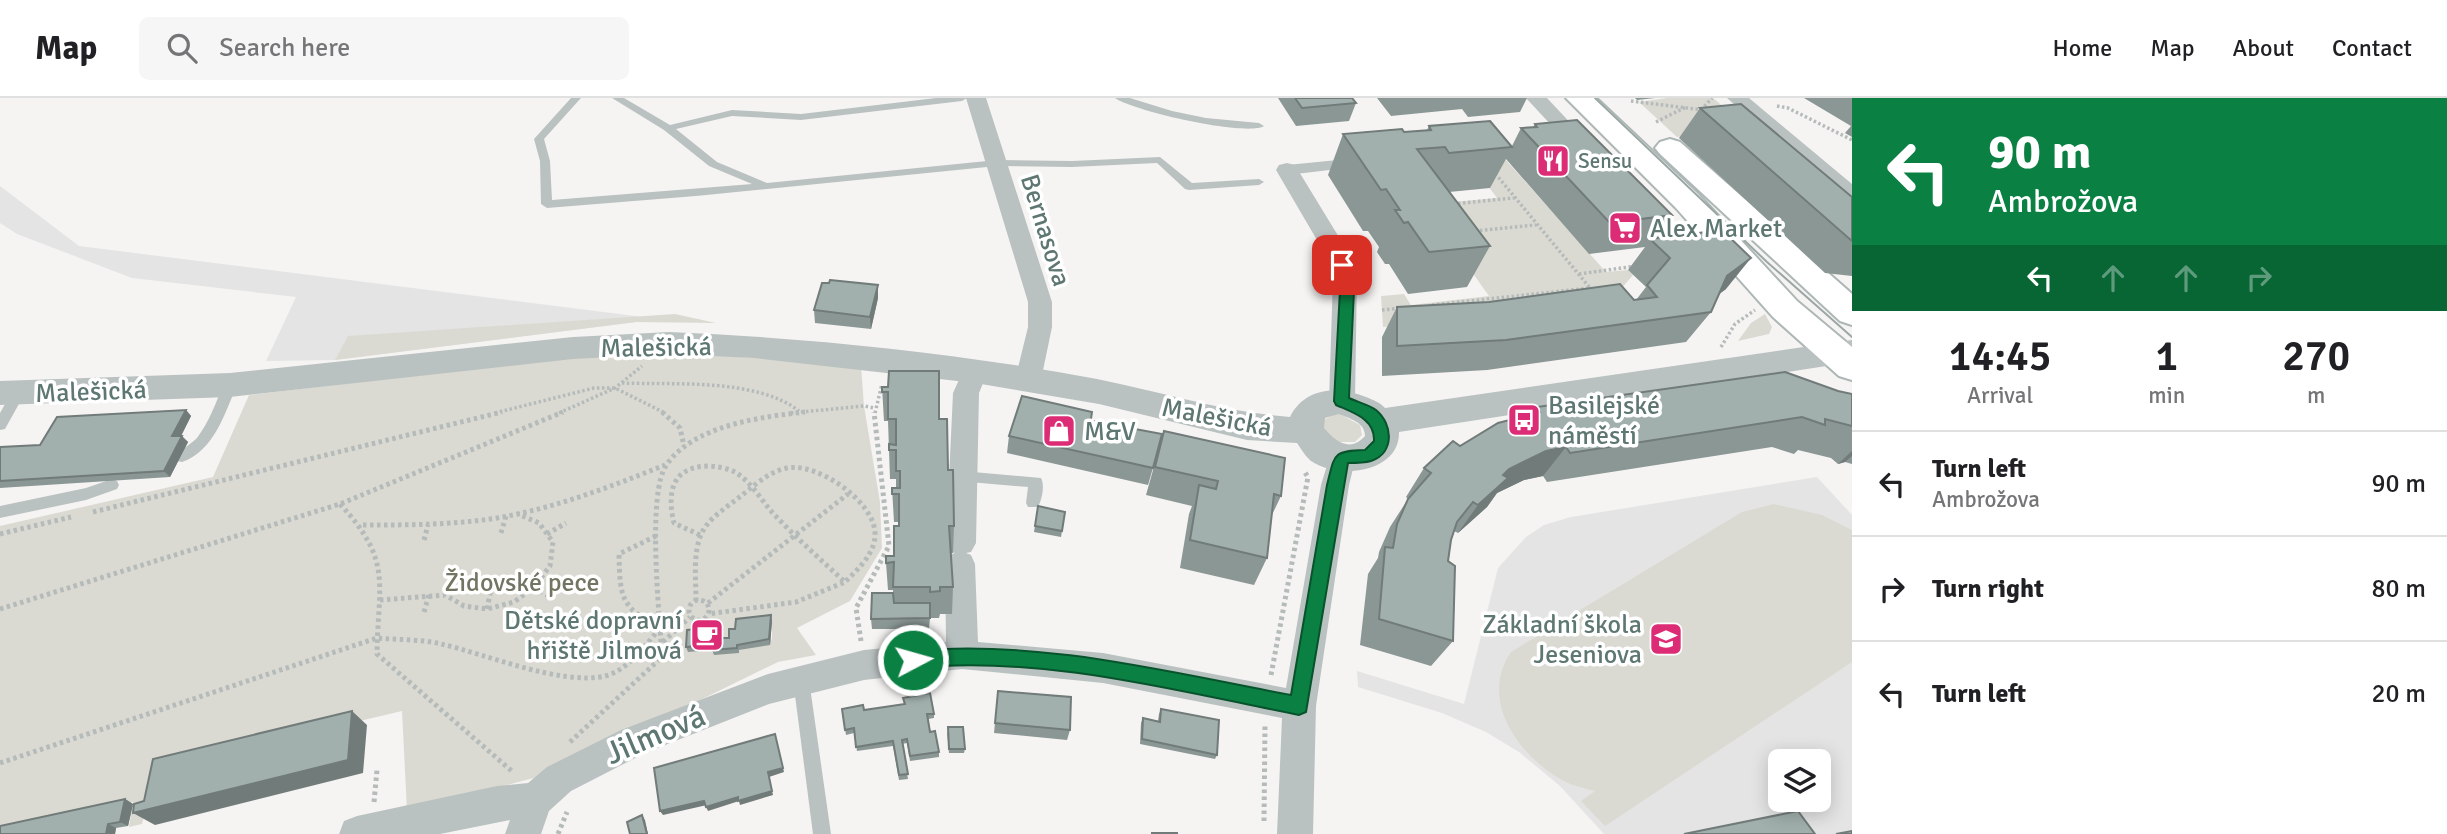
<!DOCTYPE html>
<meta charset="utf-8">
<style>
body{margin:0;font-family:Signika,sans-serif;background:#f6f6f6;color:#202124;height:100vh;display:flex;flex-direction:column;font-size:26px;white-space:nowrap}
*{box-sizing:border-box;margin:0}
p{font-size:23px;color:#757577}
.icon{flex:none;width:38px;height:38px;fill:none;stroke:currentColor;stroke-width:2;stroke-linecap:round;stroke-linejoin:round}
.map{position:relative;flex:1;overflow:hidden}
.sheet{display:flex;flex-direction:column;background:#fff;width:595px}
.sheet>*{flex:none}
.top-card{background:#0b8043;color:#fff;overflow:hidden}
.buttons{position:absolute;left:1768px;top:651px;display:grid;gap:14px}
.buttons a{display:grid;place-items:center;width:63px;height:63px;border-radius:10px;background:#fff;box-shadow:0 4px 18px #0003;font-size:35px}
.pin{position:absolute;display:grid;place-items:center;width:60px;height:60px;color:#fff;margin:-30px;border-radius:14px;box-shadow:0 4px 10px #0006}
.me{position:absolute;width:77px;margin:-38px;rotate:84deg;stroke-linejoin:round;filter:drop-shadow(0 0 5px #0008)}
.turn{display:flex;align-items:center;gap:24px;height:147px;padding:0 21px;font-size:32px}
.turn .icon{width:91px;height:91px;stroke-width:2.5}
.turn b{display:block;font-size:49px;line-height:60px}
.lanes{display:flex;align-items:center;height:66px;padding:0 21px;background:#0003;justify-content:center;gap:35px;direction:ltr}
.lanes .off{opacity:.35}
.eta{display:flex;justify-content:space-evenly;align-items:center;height:119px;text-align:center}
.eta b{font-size:42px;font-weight:600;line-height:49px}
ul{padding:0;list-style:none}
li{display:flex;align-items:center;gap:21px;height:105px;padding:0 21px;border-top:2px solid #e0e0e0}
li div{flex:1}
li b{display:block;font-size:26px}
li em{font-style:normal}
header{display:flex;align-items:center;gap:42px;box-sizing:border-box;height:98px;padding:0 35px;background:#fff;border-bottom:2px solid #e0e0e0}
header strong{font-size:33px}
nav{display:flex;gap:38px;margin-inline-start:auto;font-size:24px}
.search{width:490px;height:63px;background:#f6f6f6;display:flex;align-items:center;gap:18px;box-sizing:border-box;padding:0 24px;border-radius:10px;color:#757577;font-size:26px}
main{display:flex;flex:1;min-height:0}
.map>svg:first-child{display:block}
.built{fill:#e3e4e3;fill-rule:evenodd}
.green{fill:#dbdad2;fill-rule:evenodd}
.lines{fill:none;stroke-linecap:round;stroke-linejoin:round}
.secondary-casing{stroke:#adb7b5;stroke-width:4}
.path-far1{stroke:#b5bbba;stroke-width:3.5;stroke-dasharray:2.5 2.5;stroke-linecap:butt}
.path{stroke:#b5bbba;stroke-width:5;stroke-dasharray:3.5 3.5;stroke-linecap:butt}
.service{fill:#bac2c1;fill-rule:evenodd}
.pedestrian{fill:#bac2c1;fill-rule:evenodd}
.minor{fill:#bac2c1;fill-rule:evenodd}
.tertiary{fill:#bac2c1;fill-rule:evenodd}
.secondary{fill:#fff;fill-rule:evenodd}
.tram{stroke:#9aa7a5;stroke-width:2}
.wall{fill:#8a9795}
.shaded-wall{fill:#717b79}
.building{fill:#a1b0ad;stroke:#717b79;stroke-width:2}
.route{fill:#0b8043;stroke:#07532c;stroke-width:2}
.labels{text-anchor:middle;stroke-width:7;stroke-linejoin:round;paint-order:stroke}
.far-poi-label{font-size:21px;fill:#5e7772;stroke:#fff;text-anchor:start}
.poi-label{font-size:26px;fill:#5e7772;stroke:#fff;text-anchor:start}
.street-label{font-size:26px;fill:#5e7772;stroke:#fff}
.park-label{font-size:26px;fill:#727561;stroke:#fff}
.near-street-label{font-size:32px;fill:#5e7772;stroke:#fff}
</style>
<header>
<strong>Map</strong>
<div class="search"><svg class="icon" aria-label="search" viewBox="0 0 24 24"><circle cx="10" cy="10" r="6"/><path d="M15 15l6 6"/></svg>Search here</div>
<nav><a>Home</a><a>Map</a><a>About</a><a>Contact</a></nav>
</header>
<main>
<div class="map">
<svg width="1852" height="736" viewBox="0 0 1852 736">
<rect width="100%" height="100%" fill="#f6f4f3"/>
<g class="built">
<polygon points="0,88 79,148 683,224 636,224 335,262 266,263 296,199 132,180 17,136 0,125"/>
<path d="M1817 379 1852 417V736H1604L1560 688 1519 654 1486 634 1442 615 1358 589 1357 573 1464 606 1498 470 1526 439 1544 427 1571 419ZM1780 663H1818V702H1780Z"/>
</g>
<g class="green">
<polygon points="1667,0 1713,0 1750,31 1677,39 1639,4"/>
<polygon points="1505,61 1606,174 1628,172 1633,177 1608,206 1383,229 1381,198 1404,196 1411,207 1489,198 1429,114 1420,107 1497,100 1470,64"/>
<polygon points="675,216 716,225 636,224 335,262 348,238"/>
<polygon points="1765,216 1772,229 1769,236 1738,243 1751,225"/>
<path d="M660 253 861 268 864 308 880 404 882 450 850 503 797 530 816 557 778 564 549 676 407 713 402 613 156 671 142 726 129 729 133 704 0 733V428L213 379 249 297 535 263ZM772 523V541L770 543 739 552V555L714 552Z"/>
<polygon points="1338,315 1360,327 1362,337 1355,344 1336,344 1322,331 1323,322"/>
<path d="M1774 406 1822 417 1852 432V564L1605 728 1581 703 1595 693C1584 690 1573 688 1564 683 1519 659 1478 602 1511 554L1742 414Z"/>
</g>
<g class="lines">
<defs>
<g id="secondary">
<polygon points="1566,0 1596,0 1698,96 1797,203 1852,249 1852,282 1839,278 1773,219 1676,110"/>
<polygon points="1670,41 1680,44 1852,196 1852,227 1840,223 1660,56 1655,50 1660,44"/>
</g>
</defs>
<use href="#secondary" class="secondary-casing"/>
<g class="path-far1">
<polyline points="1631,3 1703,12"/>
<polyline points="1777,8 1788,10 1852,42"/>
<polyline points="1701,12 1712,0"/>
<polyline points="1656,24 1686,9"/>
<polyline points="1453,106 1514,100"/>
<polyline points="1475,133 1536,127"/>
<polyline points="1579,176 1636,168"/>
<polyline points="1432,207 1590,190 1494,74"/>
<polyline points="1382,212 1402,210"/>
<polyline points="1721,249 1735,226 1755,212"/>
<path d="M622 285C674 287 757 280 799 313"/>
<polyline points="495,315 594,290 615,290 665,315"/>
<polyline points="559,315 615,290 642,268"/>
<polyline points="791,315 864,308 874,310"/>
<polyline points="875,315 882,286"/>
</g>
<g class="path">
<polyline points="662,314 680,330 684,348"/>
<path d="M340 406C393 463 378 485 377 556L514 675"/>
<polyline points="93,414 502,314"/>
<path d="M363 427C408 427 452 427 497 420 555 410 610 389 665 367"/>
<polyline points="501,435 506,418"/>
<polyline points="0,436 71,419"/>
<polyline points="547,436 566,425"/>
<path d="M700 437 674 425C670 409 668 386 683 375 697 365 720 367 735 374 750 383 760 400 771 413 794 438 820 461 845 484L796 504 708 516"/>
<path d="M656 438 619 456C620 498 620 511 661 529"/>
<polyline points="424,442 428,427"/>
<polyline points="534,489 550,499"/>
<circle cx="699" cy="512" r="10"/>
<polyline points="380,502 445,497 464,508 487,511 514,504 534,489 550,468 553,444 539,425 518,416"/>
<path d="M696 503C696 482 693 459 700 439 706 422 723 412 737 401 752 390 767 374 787 370 817 364 874 403 875 435 876 455 858 471 845 484"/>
<polyline points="708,505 848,396"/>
<polyline points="0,511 340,406 563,314"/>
<polyline points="487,511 491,491"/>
<polyline points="424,514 429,497"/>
<polyline points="861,543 856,510 889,448 874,314"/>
<polyline points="663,544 690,519"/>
<polyline points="1271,577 1308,379 1304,373"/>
<path d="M570 644 662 559C660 520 646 394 667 366 695 327 761 319 805 314"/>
<path d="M0 665 377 540C398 542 421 541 441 546 486 556 561 588 605 578 629 572 646 546 661 529"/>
<polyline points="374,704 377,672"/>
<polyline points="1264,723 1265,627"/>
<polyline points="558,736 567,714"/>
</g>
<g class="service">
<polygon points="571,0 581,0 544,41 550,63 552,102 752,86 709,68 664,32 612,0 624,0 670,27 732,12 801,16 936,0 967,0 962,3 801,22 732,18 676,31 717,64 767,85 997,62 1072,63 1160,59 1192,85 1259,81 1264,84 1259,87 1189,92 1185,91 1157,65 1072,69 997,68 696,98 547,110 541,106 540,63 534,41"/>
<path d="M1115 0H1130L1172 13 1206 20 1259 25 1264 28C1247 39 1133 13 1115 0Z"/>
<path d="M230 282 237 287C225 315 214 353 182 364L177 363 175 359C181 351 190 347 197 340 209 324 216 305 223 287Z"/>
<polygon points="18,290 25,295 5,331 0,332 0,315 13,292"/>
<path d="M962 373 1041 380C1045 387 1042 402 1038 409H1028L1026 405 1028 389 957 383 955 379 957 375Z"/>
<polygon points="112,381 117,383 119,387 117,391 86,402 0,420 0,408 86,390"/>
<polygon points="801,575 807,577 809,582 831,736 813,736 793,582 795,577"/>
</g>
<polygon class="pedestrian" points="1358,60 1364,62 1366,65 1364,68 1287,77 1279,72 1287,67"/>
<g class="minor">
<polygon points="966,0 986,0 1052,204 1052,229 1041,282 1037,289 1028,292 1019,289 1015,282 1028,229 1028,204"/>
<polygon points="1526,0 1547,0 1592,48 1596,52 1592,56 1578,56"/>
<polygon points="1727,0 1749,0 1852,86 1852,104 1844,102"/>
<polygon points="1287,65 1295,67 1298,72 1348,154 1357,179 1355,303 1351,310 1342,313 1333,310 1329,303 1333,179 1324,154 1276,72 1279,67"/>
<path d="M1635 97 1643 99 1682 139 1702 135 1710 138 1714 143 1710 148C1697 152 1682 156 1669 152L1624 104 1627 99Z"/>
<polygon points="975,264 984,266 988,273 979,295 976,445 971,454 966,455 971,457 975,466 978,544 1103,555 1286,590 1321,387 1332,351 1342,348 1352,351 1356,359 1349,387 1316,608 1313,736 1277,736 1282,620 1103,585 962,571 864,582 769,606 645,655 571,693 549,713 541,736 505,736 510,722 440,736 339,736 344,723 357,718 497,688 528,685 547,669 621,632 768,576 864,552 946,544 945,466 949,457 955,455 951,454 946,445 953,295 966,266"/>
</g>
<path class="tertiary" d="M669 234C812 240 956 255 1097 281 1162 294 1223 314 1290 319 1305 289 1338 288 1366 299 1373 302 1380 304 1385 310L1852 242V264L1399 334C1400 375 1338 382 1311 363 1306 359 1301 351 1297 345L1247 342 1099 306 975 285 754 260 669 256 573 261 230 299 0 307V283L230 275 573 239ZM1339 316C1350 321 1365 324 1365 338 1350 355 1335 343 1324 330L1325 320Z"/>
<use href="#secondary" class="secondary"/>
<polyline class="tram" points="1595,0 1767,164 1852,239"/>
</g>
<g class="wall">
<polygon points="1278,0 1352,0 1356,5 1349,23 1296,28"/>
<polygon points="1377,0 1527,0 1520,14 1468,19 1462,11 1391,18"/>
<polygon points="1635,0 1655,0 1637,2"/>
<polygon points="1804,0 1852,0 1852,39 1845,35 1851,28"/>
<polygon points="1700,10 1852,99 1852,178 1825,175 1679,40"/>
<polygon points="1535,26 1672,117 1656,140 1726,191 1719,196 1711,214 1686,244 1487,272 1382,278 1382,239 1397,209 1634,202 1636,202 1646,189 1628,172 1645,149 1589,156 1506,61 1490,90 1449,94 1490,148 1467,189 1408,196 1389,166 1385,166 1377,154 1379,149 1368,133 1363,133 1328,77 1343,36 1404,34 1427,32 1429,28 1512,48 1521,30 1533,29"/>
<polygon points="878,187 878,200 871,231 815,225 814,212"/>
<polygon points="882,289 939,321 948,372 954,428 953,455 951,455 953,489 952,516 940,516 939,520 930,520 929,531 872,531 871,521 893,495 893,492 888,492 886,465 894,458 899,428 899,424 894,424 892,390 896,390 896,381 890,381 888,323 884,323"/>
<polygon points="1838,293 1852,296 1852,366 1845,364 1838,366 1831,360 1798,352 1794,356 1772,349 1547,384 1543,378 1524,382 1497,395 1487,409 1458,435 1454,433 1451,442 1448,463 1453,543 1431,568 1360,547 1368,476 1378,460 1379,454 1390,429 1408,401 1406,399 1424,370 1460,348 1531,316 1537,309"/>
<polygon points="186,312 191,318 181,338 188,344 170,379 0,390 0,349 40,347"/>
<polygon points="1091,323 1153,370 1148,387 1007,355 1009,338"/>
<polygon points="1164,333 1281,398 1271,419 1267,460 1254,487 1180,470 1189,416 1192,408 1146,397"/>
<polygon points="1038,408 1065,414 1061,439 1034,434"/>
<polygon points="772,523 770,547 739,552 739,555 714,557 712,552 688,554 686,549 722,535 722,540 729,540 735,531"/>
<polygon points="998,593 1070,632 1067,642 994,635"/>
<polygon points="903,600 934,616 934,620 928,621 930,634 939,654 939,659 910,663 907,645 902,646 908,681 899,682 893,648 857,653 854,635 846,637 842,611 864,612 904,606"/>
<polygon points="1161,611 1217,657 1215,661 1140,646 1141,625 1143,620 1158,623 1159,616"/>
<polygon points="947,634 965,651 964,655 949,655"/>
<polygon points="125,701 133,706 128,728 116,730 115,736 0,736"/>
</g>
<g class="shaded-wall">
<polygon points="1751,160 1726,191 1702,209 1727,178"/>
<polygon points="878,187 878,200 871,231 870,219"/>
<polygon points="186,312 191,318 178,344 172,338"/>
<polygon points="182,338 188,344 170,379 164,373"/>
<polygon points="1566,349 1543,378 1524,382 1497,395 1487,409 1458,435 1478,407 1503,377 1509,371 1546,353"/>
<polygon points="1852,353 1852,358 1845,364 1838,366"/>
<polygon points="771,517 772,523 770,547 769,541"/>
<polygon points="352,613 367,627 363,675 155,727 133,715"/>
<polygon points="775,636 784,674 769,679 773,697 740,707 739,703 708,713 706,709 768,674"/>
<polygon points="125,701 133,706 128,728 120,724"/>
<polygon points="704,703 707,707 663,717 660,713"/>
<polygon points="642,717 645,722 648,736 647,736"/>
<polygon points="108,726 116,730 115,736 106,736"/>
</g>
<g class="building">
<polygon points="1295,0 1352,0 1356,5 1302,10"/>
<polygon points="1741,6 1852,99 1852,143 1700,10"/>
<polygon points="1577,22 1672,117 1610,125 1521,30 1537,29 1535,26"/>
<polygon points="1490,23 1512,49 1449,55 1445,49 1417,51 1490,148 1429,154 1408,124 1404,125 1395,112 1400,112 1386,91 1381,92 1343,36 1402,31 1404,34 1431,32 1429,28"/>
<polygon points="1722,132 1751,160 1727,178 1711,214 1506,242 1397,248 1397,209 1489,204 1620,186 1634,202 1657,199 1647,187 1670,160 1650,141"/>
<polygon points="830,182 878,187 870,219 814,212 822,185 829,185"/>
<polygon points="889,273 939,273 939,321 947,321 948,372 953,372 954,428 949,428 953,489 940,489 940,493 930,494 930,489 893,489 894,464 886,465 886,458 894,458 894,428 899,428 899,396 892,396 892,390 900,390 900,373 896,373 896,352 889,352 889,346 896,347 896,321 888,321 888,294 882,294 882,289 888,289"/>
<polygon points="1785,274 1838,293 1852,296 1852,328 1825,321 1825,327 1802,319 1570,355 1566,349 1546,353 1509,371 1503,377 1508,380 1478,407 1473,404 1457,424 1451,442 1448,463 1455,468 1453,543 1379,521 1385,449 1393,450 1397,426 1408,401 1431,375 1424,370 1453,343 1460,348 1498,325 1540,314 1537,309"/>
<polygon points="1022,298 1092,314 1091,321 1087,322 1162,336 1153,370 1009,338"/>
<polygon points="186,312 172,338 182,338 164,373 0,383 0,349 40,347 57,319"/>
<polygon points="1164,333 1285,360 1281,398 1274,396 1267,460 1190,442 1199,387 1216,391 1218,383 1155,369"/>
<polygon points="1038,408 1065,414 1062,433 1035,428"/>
<polygon points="872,495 893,495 894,505 930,505 930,520 871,521"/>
<polygon points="771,517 769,541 737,547 737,550 712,552 712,547 686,549 687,532 721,529 720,540 729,540 729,531 735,531 736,521"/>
<polygon points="998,593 1071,599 1070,632 995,625"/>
<polygon points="930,595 934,616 927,616 930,634 935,633 939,654 910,658 907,641 902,642 908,676 899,677 893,643 856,649 854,630 845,632 842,611 863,607 864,612 905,606 903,600"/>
<polygon points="1161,611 1219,622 1217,657 1142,641 1143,620 1160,624"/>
<polygon points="352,613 348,662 133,715 134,706 144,703 153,661"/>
<polygon points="948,629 963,629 965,651 949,651"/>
<polygon points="775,636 783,670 768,674 772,693 738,703 738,699 706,709 704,703 660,713 654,670"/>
<polygon points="125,701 120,724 108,726 106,736 0,736 0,728"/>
<polygon points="1798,713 1815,736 1684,736"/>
<polygon points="642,717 647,736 630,736 627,724"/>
<polygon points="1852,733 1852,736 1836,736"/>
<rect x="1152" y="735" width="25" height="1"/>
</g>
<path class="route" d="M1342 162 1348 167 1354 192 1349 300C1357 304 1369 307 1376 312 1393 326 1395 355 1371 363 1364 365 1356 365 1348 365L1306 614 1299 617C1173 592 1042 557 913 570L906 567 904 562 906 556 913 553C1039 541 1167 574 1291 597L1327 387C1335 356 1332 353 1365 352L1374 343C1375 321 1354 315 1336 307L1334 303 1340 192 1335 167Z"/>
<defs>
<symbol id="restaurant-square" viewBox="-11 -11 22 22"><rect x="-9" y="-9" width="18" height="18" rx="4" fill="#dc2c76" stroke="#fff"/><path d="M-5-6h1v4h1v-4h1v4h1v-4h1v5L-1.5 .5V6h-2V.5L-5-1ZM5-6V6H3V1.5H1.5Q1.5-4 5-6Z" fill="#fff"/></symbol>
<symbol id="supermarket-square" viewBox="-11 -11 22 22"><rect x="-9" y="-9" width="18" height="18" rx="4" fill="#dc2c76" stroke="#fff"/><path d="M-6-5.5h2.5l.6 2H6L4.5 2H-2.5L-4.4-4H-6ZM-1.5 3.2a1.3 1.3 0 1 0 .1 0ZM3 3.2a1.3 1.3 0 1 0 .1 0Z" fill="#fff"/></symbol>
<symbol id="bus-square" viewBox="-11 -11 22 22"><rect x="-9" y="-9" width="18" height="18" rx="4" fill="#dc2c76" stroke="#fff"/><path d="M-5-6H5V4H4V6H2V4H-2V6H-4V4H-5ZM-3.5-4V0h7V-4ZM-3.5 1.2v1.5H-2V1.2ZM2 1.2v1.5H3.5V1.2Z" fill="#fff"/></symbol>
<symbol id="shop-square" viewBox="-11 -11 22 22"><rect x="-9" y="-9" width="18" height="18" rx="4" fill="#dc2c76" stroke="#fff"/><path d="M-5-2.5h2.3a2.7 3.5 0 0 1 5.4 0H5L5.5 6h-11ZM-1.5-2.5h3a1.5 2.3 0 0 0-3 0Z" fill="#fff"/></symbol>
<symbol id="cafe-square" viewBox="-11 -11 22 22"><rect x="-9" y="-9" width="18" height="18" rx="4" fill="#dc2c76" stroke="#fff"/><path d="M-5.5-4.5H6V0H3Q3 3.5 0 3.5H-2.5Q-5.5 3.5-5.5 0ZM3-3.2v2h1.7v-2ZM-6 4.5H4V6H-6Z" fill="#fff"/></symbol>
<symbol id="school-square" viewBox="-11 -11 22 22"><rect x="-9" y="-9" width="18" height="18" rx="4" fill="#dc2c76" stroke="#fff"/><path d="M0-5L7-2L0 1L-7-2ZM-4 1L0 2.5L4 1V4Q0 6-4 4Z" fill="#fff"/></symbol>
</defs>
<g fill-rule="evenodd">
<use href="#restaurant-square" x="1534" y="44" width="38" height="38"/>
<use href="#supermarket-square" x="1606" y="111" width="38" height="38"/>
<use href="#bus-square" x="1505" y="303" width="38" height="38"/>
<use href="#shop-square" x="1040" y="314" width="38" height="38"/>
<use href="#cafe-square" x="688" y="518" width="38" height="38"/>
<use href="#school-square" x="1647" y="522" width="38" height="38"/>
</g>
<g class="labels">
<g class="far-poi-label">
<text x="1578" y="70">Sensu</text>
</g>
<g class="poi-label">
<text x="1650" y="139">Alex Market</text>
<text x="1548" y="316">Basilejské<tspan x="1548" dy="30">náměstí</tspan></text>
<text x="1084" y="342">M&amp;V</text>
<text x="682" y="531" text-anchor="end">Dětské dopravní<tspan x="682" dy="30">hřiště Jilmová</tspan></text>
<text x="1642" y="535" text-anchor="end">Základní škola<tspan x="1642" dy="30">Jeseniova</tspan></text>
</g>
<g class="street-label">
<text transform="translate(1046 132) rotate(73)" y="9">Bernasova</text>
<text transform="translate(656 249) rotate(-1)" y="9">Malešická</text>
<text transform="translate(91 293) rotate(-2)" y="9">Malešická</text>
<text transform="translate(1217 319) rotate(11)" y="9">Malešická</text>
</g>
<g class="park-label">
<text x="522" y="493">Židovské pece</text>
</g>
<g class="near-street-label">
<text transform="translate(655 636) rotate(-23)" y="11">Jilmová</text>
</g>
</g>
</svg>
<div class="buttons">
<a><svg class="icon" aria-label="layers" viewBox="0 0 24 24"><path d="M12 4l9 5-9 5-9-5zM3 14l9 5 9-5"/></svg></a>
</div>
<div class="pin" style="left:1342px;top:167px;background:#d93025"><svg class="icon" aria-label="arrive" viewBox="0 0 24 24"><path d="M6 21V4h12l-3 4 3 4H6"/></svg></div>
<svg class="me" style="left:913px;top:562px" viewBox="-20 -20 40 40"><circle r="17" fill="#0b8043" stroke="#fff" stroke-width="3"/><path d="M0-11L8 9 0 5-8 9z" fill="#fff"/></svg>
</div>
<section class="sheet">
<div class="top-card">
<div class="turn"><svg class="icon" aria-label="left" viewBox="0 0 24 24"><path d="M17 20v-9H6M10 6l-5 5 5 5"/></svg><div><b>90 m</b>Ambrožova</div></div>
<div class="lanes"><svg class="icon" aria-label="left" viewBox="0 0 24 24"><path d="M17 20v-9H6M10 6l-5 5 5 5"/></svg><svg class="icon off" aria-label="ahead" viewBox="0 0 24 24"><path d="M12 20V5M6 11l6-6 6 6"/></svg><svg class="icon off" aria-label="ahead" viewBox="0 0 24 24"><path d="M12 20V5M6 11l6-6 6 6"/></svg><svg class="icon off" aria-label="right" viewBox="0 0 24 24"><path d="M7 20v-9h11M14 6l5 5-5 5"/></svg></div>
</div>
<div class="eta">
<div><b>14:45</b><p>Arrival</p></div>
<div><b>1</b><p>min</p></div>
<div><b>270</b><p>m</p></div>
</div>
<ul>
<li><svg class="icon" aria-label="left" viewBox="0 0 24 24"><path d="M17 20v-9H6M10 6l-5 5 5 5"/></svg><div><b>Turn left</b><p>Ambrožova</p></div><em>90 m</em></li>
<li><svg class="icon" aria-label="right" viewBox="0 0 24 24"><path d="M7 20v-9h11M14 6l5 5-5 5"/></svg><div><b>Turn right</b></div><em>80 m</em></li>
<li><svg class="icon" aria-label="left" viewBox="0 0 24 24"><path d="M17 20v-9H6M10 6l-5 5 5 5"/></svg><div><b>Turn left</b></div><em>20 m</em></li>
</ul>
</section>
</main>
